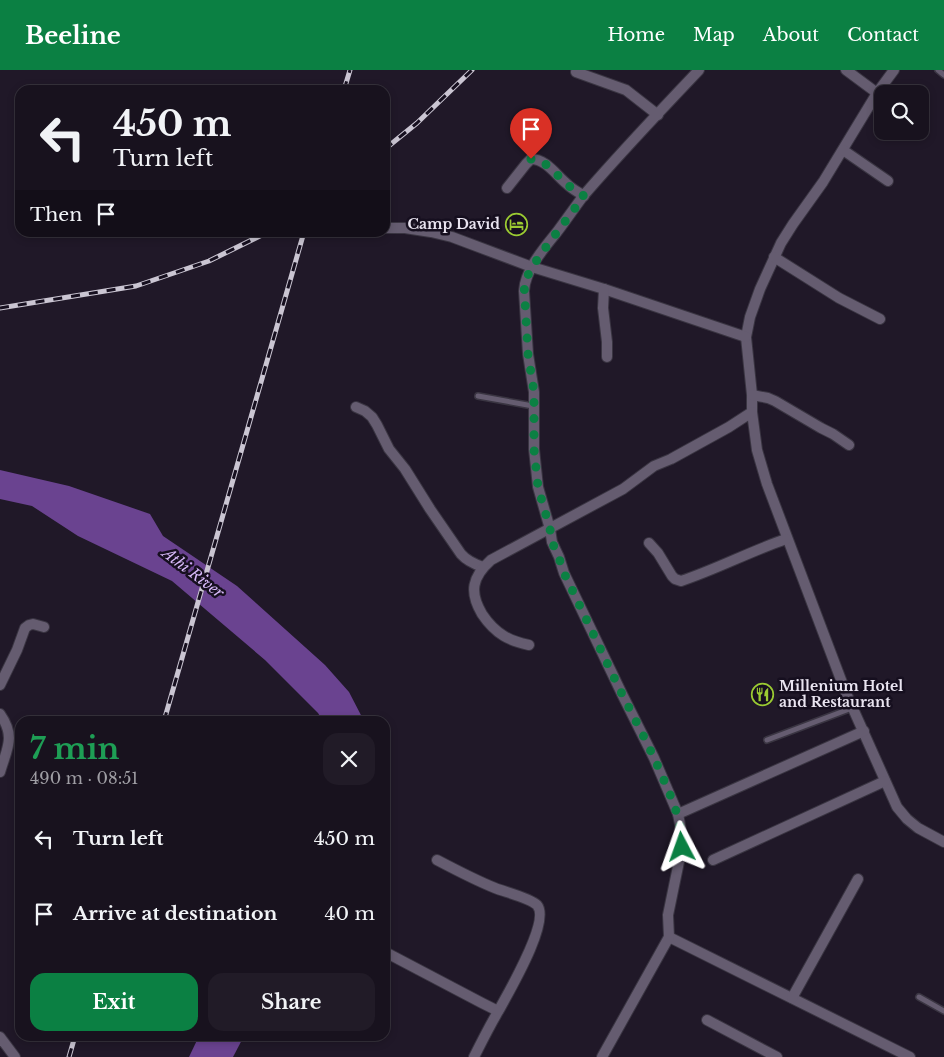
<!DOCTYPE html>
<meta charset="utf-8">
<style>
body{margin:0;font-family:"Libre Baskerville",serif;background:#211b27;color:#f1f3f6;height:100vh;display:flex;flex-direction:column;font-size:19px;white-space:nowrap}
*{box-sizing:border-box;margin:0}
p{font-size:16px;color:#9f9ea4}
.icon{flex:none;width:28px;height:28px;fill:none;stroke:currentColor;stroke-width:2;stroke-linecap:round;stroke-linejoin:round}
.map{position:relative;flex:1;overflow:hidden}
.drawer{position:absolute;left:15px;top:646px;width:375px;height:325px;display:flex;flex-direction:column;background:#18121e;border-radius:15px;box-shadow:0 2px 8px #0003,0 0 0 1px #36323c}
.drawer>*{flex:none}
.top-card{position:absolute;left:15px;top:15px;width:375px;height:152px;border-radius:15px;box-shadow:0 2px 8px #0003,0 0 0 1px #36323c;background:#18121e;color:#f1f3f6;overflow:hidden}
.tools{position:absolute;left:874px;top:15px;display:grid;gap:10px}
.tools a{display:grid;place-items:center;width:55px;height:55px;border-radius:10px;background:#18121e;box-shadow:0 2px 8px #0003,0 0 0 1px #36323c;font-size:25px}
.pin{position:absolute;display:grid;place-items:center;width:42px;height:42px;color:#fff;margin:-51px -21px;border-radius:50% 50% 50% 0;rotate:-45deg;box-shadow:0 0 5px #0007}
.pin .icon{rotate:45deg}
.me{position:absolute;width:55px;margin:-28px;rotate:356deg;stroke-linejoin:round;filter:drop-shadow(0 0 4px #0008)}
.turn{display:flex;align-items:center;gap:18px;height:105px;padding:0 15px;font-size:22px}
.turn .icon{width:65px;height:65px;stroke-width:2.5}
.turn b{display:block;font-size:35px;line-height:42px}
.then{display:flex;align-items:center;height:48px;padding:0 15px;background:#0003;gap:10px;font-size:19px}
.round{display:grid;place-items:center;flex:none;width:52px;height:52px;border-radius:15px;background:#211b27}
.summary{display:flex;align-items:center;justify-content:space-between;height:85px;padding:0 15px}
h1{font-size:30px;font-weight:700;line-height:38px;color:#1e9e55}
.primary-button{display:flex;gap:10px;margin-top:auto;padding:10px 15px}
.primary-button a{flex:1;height:58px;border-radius:15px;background:#0b8043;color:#fff;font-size:20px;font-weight:700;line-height:58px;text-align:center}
.primary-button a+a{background:#211b27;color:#f1f3f6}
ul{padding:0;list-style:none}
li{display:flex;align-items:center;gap:15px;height:75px;padding:0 15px}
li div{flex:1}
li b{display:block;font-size:19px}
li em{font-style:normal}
header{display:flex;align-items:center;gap:30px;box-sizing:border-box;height:70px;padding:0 25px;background:#0b8043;color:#fff}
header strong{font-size:24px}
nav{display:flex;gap:28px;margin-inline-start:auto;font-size:18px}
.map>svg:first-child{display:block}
.water{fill:#6a4390}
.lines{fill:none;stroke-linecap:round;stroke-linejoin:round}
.service-casing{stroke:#3a3542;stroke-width:8}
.minor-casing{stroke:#3a3542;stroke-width:12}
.service{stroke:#655c70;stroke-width:5}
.minor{stroke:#655c70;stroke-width:10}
.rail-casing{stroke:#cac5d2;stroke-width:5}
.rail{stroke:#160f1f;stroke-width:3;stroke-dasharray:9;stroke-linecap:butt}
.route{stroke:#0b8043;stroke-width:9;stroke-dasharray:0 16.2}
.labels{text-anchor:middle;stroke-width:5;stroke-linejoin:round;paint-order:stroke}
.poi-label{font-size:14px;font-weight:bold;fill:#e9e4f0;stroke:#160f1f;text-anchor:end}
.water-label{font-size:15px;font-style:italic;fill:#d7b9f9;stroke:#160f1f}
</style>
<header>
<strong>Beeline</strong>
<nav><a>Home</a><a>Map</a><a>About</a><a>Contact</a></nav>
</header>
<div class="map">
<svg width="944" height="987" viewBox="0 0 944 987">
<rect width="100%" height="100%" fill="#201828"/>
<g class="water">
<polygon points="0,400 69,416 150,444 163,466 237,516 325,595 349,622 364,651 323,651 318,643 265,590 172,511 78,466 32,436 0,429"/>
<polygon points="199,966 244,966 233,987 189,987"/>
</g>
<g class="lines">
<defs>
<g id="service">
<polyline points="938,0 944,5"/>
<polyline points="478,326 533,336"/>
<polyline points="767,670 852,638"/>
<polyline points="919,927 944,941"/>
</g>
<g id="minor">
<polyline points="846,0 877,23"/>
<polyline points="894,0 877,23 823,112 793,154 781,173 760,219 750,247 746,267 752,325 752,342 757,380 767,414 846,623 897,737 907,749 918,758 944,772"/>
<polyline points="576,2 626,20 658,45"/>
<polyline points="843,80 888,111"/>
<path d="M507 118 526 94 531 89C546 89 556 105 567 114 572 119 578 122 584 126"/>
<polyline points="385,158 405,158 431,162 452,167 532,197 604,219 746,267"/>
<polyline points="774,187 839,228 880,249"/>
<polyline points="604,219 603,238 607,272 607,287"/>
<polyline points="752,325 768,328 775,331 821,358 833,364 849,375"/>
<path d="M356 337 365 341 372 347 377 355 389 379 405 399 430 439 461 484C467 491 474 494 483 497"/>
<path d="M649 473 658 483 672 506 675 509 681 511C717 499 751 481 786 469"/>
<path d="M529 575C520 573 512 571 504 566 494 560 488 553 482 544 469 522 472 507 491 490L623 419 654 396 671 389 729 357 752 342"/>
<polyline points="0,615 17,580 25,558 29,555 33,554 44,557"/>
<path d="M0 644C16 667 7 678 0 702"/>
<polyline points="678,744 864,661"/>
<path d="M437 790C456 800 475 810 495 818 505 822 530 828 537 835 551 851 508 923 499 940 490 955 482 971 474 987"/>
<polyline points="713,790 885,711"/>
<polyline points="669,867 910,987"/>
<polyline points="385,882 482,933 498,941"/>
<polyline points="792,928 858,809"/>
<polyline points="707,950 777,987"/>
<polyline points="0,967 15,987"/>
<path d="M602 987 669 867 668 845 682 777V765L678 744 654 688 622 624 564 503 559 487 552 472 550 459 538 417 534 379V322L528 284 524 221C525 200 544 178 557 162 566 150 575 137 584 125 621 82 660 41 699 0"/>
</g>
</defs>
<use href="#service" class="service-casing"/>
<use href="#minor" class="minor-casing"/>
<use href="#service" class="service"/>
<use href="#minor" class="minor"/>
<defs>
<g id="rail">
<polyline points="344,20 350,0"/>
<polyline points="385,79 417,53 472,0"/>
<polyline points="0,238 136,216 209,191 268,162"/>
<polyline points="164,651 304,162"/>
<polyline points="69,987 75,966"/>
</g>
</defs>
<use href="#rail" class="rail-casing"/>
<use href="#rail" class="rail"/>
</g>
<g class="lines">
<path class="route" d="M531 89C546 89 556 105 567 114 572 119 578 122 584 126L546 177 532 197 524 213 528 284 534 322V379L538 417 550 459 552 472 559 488 564 503C584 544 603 585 623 626 637 653 651 680 663 708 673 731 682 752 682 777"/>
</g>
<defs>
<symbol id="hotel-ring" viewBox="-11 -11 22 22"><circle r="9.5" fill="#160f1f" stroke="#9bcb32" stroke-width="1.5"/><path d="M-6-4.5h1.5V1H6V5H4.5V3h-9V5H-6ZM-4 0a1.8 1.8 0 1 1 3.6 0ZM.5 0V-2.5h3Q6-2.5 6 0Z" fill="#9bcb32"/></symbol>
<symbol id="restaurant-ring" viewBox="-11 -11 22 22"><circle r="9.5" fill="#160f1f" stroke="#9bcb32" stroke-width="1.5"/><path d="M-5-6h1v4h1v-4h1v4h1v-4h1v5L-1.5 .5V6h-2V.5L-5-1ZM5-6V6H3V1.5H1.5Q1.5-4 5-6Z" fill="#9bcb32"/></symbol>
</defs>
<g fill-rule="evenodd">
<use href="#hotel-ring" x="504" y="142" width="25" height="25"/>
<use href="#restaurant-ring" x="750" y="612" width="25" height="25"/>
</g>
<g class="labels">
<g class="poi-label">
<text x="500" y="159">Camp David</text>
<text x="779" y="621" text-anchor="start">Millenium Hotel<tspan x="779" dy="16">and Restaurant</tspan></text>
</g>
<g class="water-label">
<text transform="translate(193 503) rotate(37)" y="5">Athi River</text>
</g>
</g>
</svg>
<div class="tools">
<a><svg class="icon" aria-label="search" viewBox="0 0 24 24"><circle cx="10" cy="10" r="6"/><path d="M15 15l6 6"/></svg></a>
</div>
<div class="pin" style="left:531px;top:89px;background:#d93025"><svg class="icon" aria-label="arrive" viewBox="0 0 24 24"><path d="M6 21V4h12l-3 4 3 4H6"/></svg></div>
<svg class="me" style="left:682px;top:777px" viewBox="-20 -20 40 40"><path d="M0-17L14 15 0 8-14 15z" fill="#0b8043" stroke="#fff" stroke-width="4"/></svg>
<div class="top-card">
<div class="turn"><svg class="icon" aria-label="left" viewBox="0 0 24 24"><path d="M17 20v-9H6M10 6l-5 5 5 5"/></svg><div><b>450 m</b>Turn left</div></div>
<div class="then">Then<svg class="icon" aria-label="arrive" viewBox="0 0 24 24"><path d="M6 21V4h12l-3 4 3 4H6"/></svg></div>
</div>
<section class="drawer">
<div class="summary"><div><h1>7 min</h1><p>490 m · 08:51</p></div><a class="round"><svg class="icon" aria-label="close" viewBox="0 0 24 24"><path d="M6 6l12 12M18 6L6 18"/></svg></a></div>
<ul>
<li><svg class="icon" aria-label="left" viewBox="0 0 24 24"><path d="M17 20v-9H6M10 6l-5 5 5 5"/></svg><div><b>Turn left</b></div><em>450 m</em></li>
<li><svg class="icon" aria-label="arrive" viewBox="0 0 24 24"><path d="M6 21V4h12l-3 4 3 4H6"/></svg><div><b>Arrive at destination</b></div><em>40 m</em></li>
</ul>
<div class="primary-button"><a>Exit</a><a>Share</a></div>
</section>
</div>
